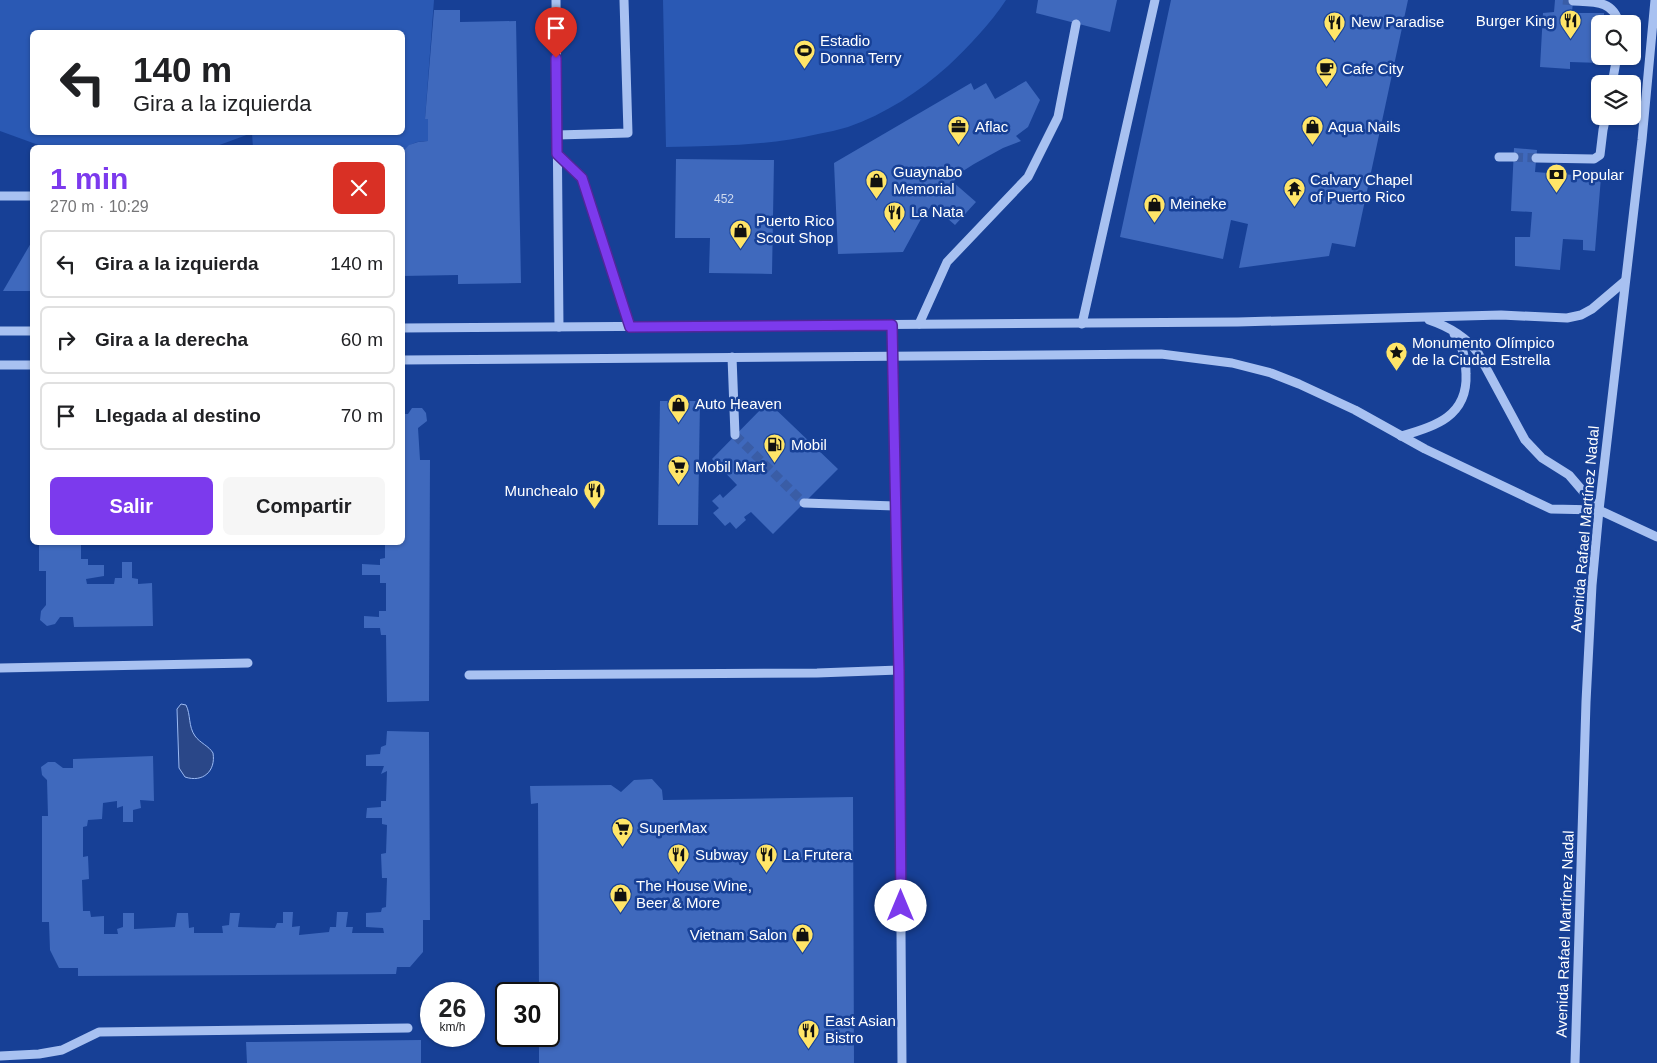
<!DOCTYPE html>
<html lang="es">
<meta charset="utf-8">
<style>
body{margin:0;font-family:Helvetica,sans-serif;background:#f6f6f6;color:#202124;height:100vh;display:flex;flex-direction:column;font-size:19px;white-space:nowrap}
*{box-sizing:border-box;margin:0}
p{font-size:16px;color:#757577}
.icon{flex:none;width:28px;height:28px;fill:none;stroke:currentColor;stroke-width:2;stroke-linecap:round;stroke-linejoin:round}
.map{position:relative;flex:1;overflow:hidden}
.sheet{position:absolute;left:30px;top:145px;width:375px;height:400px;display:flex;flex-direction:column;background:#fff;border-radius:8px;box-shadow:0 1px 4px #0004}
.sheet>*{flex:none}
.hud{position:absolute;left:30px;top:30px;width:375px;height:105px;border-radius:8px;box-shadow:0 1px 4px #0004;background:#fff;color:#202124;overflow:hidden}
.buttons{position:absolute;left:1591px;top:15px;display:grid;gap:10px}
.buttons a{display:grid;place-items:center;width:50px;height:50px;border-radius:8px;background:#fff;box-shadow:0 1px 4px #0004;font-size:25px}
.speed{position:absolute;left:420px;top:982px;display:flex;gap:10px;font-size:25px;font-weight:700;text-align:center}
.speed>*{display:grid;place-content:center;width:65px;height:65px;border-radius:50%;background:#fff;box-shadow:0 1px 4px #0004;line-height:1}
.speed small{font-size:12px;font-weight:400}
.speed .limit{border:2px solid #111;border-radius:8px;background:#fff;color:#111}
.pin{position:absolute;display:grid;place-items:center;width:42px;height:42px;color:#fff;margin:-51px -21px;border-radius:50% 50% 50% 0;rotate:-45deg;box-shadow:0 0 5px #0007}
.pin .icon{rotate:45deg}
.me{position:absolute;width:55px;margin:-28px;rotate:0deg;stroke-linejoin:round;filter:drop-shadow(0 0 4px #0008)}
.turn{display:flex;align-items:center;gap:18px;height:105px;padding:0 20px;font-size:22px}
.turn .icon{width:65px;height:65px;stroke-width:2.5}
.turn b{display:block;font-size:35px;line-height:42px}
.round{display:grid;place-items:center;flex:none;width:52px;height:52px;border-radius:8px;background:#f6f6f6}
.headline{display:flex;align-items:center;justify-content:space-between;height:85px;padding:0 20px}
h1{font-size:30px;font-weight:600;line-height:38px;color:#7c3aed}
.action{display:flex;gap:10px;margin-top:auto;padding:10px 20px}
.action a{flex:1;height:58px;border-radius:8px;background:#7c3aed;color:#fff;font-size:20px;font-weight:600;line-height:58px;text-align:center}
.action a+a{background:#f6f6f6;color:#202124}
ul{padding:0;list-style:none}
li{display:flex;align-items:center;gap:15px;height:68px;margin:0 10px 8px;padding:0 10px;border:2px solid #e0e0e0;border-radius:8px}
li div{flex:1}
li b{display:block;font-size:19px}
li em{font-style:normal}
.map>svg:first-child{display:block}
.green{fill:#2a59b4;fill-rule:evenodd}
.water{fill:#2a4788;stroke:#9bbaf4}
.building{fill:#3f69bd}
.lines{fill:none;stroke-linecap:round;stroke-linejoin:round}
.minor-tunnel{stroke:#3a5da6;stroke-width:9;stroke-dasharray:9 4.5;stroke-linecap:butt}
.minor{stroke:#a8c1f1;stroke-width:9}
.route-casing{stroke:#51269a;stroke-width:12}
.route{stroke:#7c3aed;stroke-width:9}
.labels{text-anchor:middle;stroke-width:5;stroke-linejoin:round;paint-order:stroke}
.number-label{font-size:12px;fill:#cfdaee}
.poi-label{font-size:15px;fill:#fff;stroke:#174096;text-anchor:start}
.street-label{font-size:15px;fill:#fff;stroke:#174096}
</style>
<div class="map">
<svg width="1657" height="1063" viewBox="0 0 1657 1063">
<rect width="100%" height="100%" fill="#174096"/>
<g class="green">
<path d="M0 0H434L425 119H428V141C418 141 409 143 403 152L402 148H253L252 133 214 147H44L0 131ZM32 32H402V132H32Z"/>
<path d="M663 0H1006C990 24 969 46 948 66 919 92 885 114 848 127 838 130 828 132 818 134 768 146 717 146 666 147Z"/>
</g>
<path class="water" d="M181 704 186 705C191 715 188 726 195 736 200 743 209 746 213 753 216 771 203 783 185 777L179 768 177 709Z"/>
<g class="building">
<polygon points="1038,0 1117,0 1110,32 1036,13"/>
<polygon points="1171,0 1408,0 1355,247 1332,243 1329,256 1239,268 1248,224 1231,220 1223,259 1120,237"/>
<polygon points="1555,0 1573,0 1572,13 1604,13 1604,24 1600,24 1601,63 1570,62 1570,69 1540,67 1543,13 1554,12"/>
<polygon points="434,10 460,10 460,22 516,21 521,283 458,284 458,275 402,276 402,152 409,145 418,142 428,141 428,119 425,119"/>
<polygon points="1026,81 1040,100 1028,127 1016,136 1021,141 1003,148 974,164 963,171 953,182 976,202 955,225 932,205 921,219 903,252 838,254 834,163 971,83 974,90 986,83 995,99"/>
<polygon points="1514,148 1537,150 1535,172 1601,177 1595,251 1583,250 1583,240 1563,239 1560,270 1515,266 1515,237 1530,237 1532,212 1511,211"/>
<polygon points="676,159 774,160 772,274 709,273 710,238 675,238"/>
<polygon points="31,243 32,243 32,291 3,291"/>
<polygon points="660,401 700,401 698,525 658,525"/>
<polygon points="768,402 838,469 773,534 751,512 744,517 746,520 736,529 730,522 725,526 713,513 719,508 712,501 720,494 723,498 737,485 712,459"/>
<polygon points="412,408 422,408 426,413 427,421 418,428 420,460 430,460 429,701 387,702 386,635 381,635 380,628 364,628 364,616 379,617 379,611 386,611 386,583 380,583 380,575 362,575 362,564 380,565 380,559 385,558 385,542 402,542 402,414 408,414"/>
<polygon points="39,542 81,542 81,559 88,559 88,565 104,565 104,576 86,579 87,584 114,584 115,578 122,578 122,562 132,562 132,578 138,579 138,584 152,583 153,626 74,627 73,617 60,617 55,624 47,626 40,620 41,611 46,605 46,571 39,571"/>
<polygon points="387,731 429,732 430,920 423,920 423,952 410,967 397,967 396,974 78,976 78,968 59,968 50,950 49,922 42,922 42,816 48,816 47,780 42,775 41,767 48,762 55,762 63,768 73,768 73,759 153,756 154,801 140,800 141,808 133,810 133,822 123,822 123,806 117,808 117,801 103,803 102,819 88,820 87,826 83,827 83,857 88,856 89,879 82,880 83,911 90,911 91,917 104,916 104,934 118,934 117,929 123,927 123,913 134,913 134,929 175,927 177,913 188,913 189,928 194,927 194,933 223,933 222,926 229,925 230,913 240,913 238,927 275,928 277,923 283,923 283,912 293,912 292,927 300,926 299,935 329,932 330,927 336,927 337,912 348,912 346,927 353,927 352,933 384,933 383,928 366,927 366,913 381,912 382,908 386,907 387,878 382,878 381,854 386,853 387,825 382,824 382,818 366,818 367,808 381,807 381,801 386,801 387,771 381,774 384,766 366,766 366,755 380,754 381,747 386,745"/>
<polygon points="652,779 662,790 663,800 853,797 854,1063 539,1063 539,1036 549,1036 549,994 539,994 538,803 531,804 530,786 611,785 621,792 634,780"/>
<polygon points="421,1040 421,1063 247,1063 246,1042"/>
</g>
<g class="lines">
<g class="minor-tunnel">
<polyline points="1563,0 1573,1"/>
<polyline points="1514,157 1536,158"/>
<polyline points="735,435 804,503"/>
</g>
<g class="minor">
<polyline points="556,0 559,327"/>
<path d="M1573 1C1593 2 1614 0 1619 24"/>
<polyline points="1612,84 1617,56"/>
<polyline points="557,135 628,133 624,0"/>
<polyline points="557,153 582,178 630,327"/>
<polyline points="1499,157 1514,157"/>
<polyline points="1536,158 1594,159 1600,155 1603,130 1606,116"/>
<polyline points="0,196 32,196"/>
<path d="M1429 320C1447 326 1466 337 1478 353L1525 440 1542 458 1569 475 1599 510"/>
<polyline points="919,324 947,262 1028,177 1058,117 1076,24"/>
<polyline points="1082,324 1155,0"/>
<polyline points="892,325 899,670 902,1063"/>
<polyline points="402,328 1238,322 1501,315 1567,318 1581,315 1592,309 1625,281"/>
<polyline points="0,331 32,331"/>
<polyline points="732,357 735,435"/>
<polyline points="402,360 1161,354 1232,363 1271,373 1299,384 1355,410 1425,449 1551,509 1599,510 1657,537"/>
<polyline points="0,365 32,365"/>
<path d="M1401 436C1435 427 1468 416 1466 374 1466 359 1463 346 1454 334"/>
<polyline points="804,503 895,506"/>
<polyline points="0,668 248,663"/>
<polyline points="469,675 817,673 899,670"/>
<polyline points="0,1056 39,1054 62,1050 99,1032 408,1028"/>
<polyline points="1575,1063 1586,702 1592,585 1599,510 1642,140 1655,0"/>
</g>
</g>
<g class="lines">
<defs>
<polyline id="route" points="556,58 557,154 582,178 630,327 892,325 899,670 901,906"/>
</defs>
<use href="#route" class="route-casing"/>
<use href="#route" class="route"/>
</g>
<defs>
<symbol id="restaurant-pin" viewBox="-11 -11 22 30"><path d="M0 17L-7.5 6A9.5 9.5 0 1 1 7.5 6Z" fill="#ffe568" stroke="#174096"/><path d="M-5-6h1v4h1v-4h1v4h1v-4h1v5L-1.5 .5V6h-2V.5L-5-1ZM5-6V6H3V1.5H1.5Q1.5-4 5-6Z" fill="#111"/></symbol>
<symbol id="stadium-pin" viewBox="-11 -11 22 30"><path d="M0 17L-7.5 6A9.5 9.5 0 1 1 7.5 6Z" fill="#ffe568" stroke="#174096"/><path d="M0-5a6.5 5 0 1 0 0 10a6.5 5 0 1 0 0-10ZM-3.5-1.8h7v3.6h-7Z" fill="#111"/></symbol>
<symbol id="cafe-pin" viewBox="-11 -11 22 30"><path d="M0 17L-7.5 6A9.5 9.5 0 1 1 7.5 6Z" fill="#ffe568" stroke="#174096"/><path d="M-5.5-4.5H6V0H3Q3 3.5 0 3.5H-2.5Q-5.5 3.5-5.5 0ZM3-3.2v2h1.7v-2ZM-6 4.5H4V6H-6Z" fill="#111"/></symbol>
<symbol id="office-pin" viewBox="-11 -11 22 30"><path d="M0 17L-7.5 6A9.5 9.5 0 1 1 7.5 6Z" fill="#ffe568" stroke="#174096"/><path d="M-6-3h4V-5.5h4V-3h4V5H-6ZM-1-4.5V-3h2v-1.5ZM-6 0V1H6V0Z" fill="#111"/></symbol>
<symbol id="shop-pin" viewBox="-11 -11 22 30"><path d="M0 17L-7.5 6A9.5 9.5 0 1 1 7.5 6Z" fill="#ffe568" stroke="#174096"/><path d="M-5-2.5h2.3a2.7 3.5 0 0 1 5.4 0H5L5.5 6h-11ZM-1.5-2.5h3a1.5 2.3 0 0 0-3 0Z" fill="#111"/></symbol>
<symbol id="bank-pin" viewBox="-11 -11 22 30"><path d="M0 17L-7.5 6A9.5 9.5 0 1 1 7.5 6Z" fill="#ffe568" stroke="#174096"/><path d="M-6-4H6V4H-6ZM0-2.3a2.3 2.3 0 1 0 0 4.6a2.3 2.3 0 1 0 0-4.6Z" fill="#111"/></symbol>
<symbol id="temple-pin" viewBox="-11 -11 22 30"><path d="M0 17L-7.5 6A9.5 9.5 0 1 1 7.5 6Z" fill="#ffe568" stroke="#174096"/><path d="M0-6L5-2H3V0L6.5 2.5H4V6H1.5V3h-3V6H-4V2.5H-6.5L-3 0V-2H-5Z" fill="#111"/></symbol>
<symbol id="sight-pin" viewBox="-11 -11 22 30"><path d="M0 17L-7.5 6A9.5 9.5 0 1 1 7.5 6Z" fill="#ffe568" stroke="#174096"/><path d="M0-6L1.8-2.2L6-1.7L2.9 1.2L3.7 5.4L0 3.3L-3.7 5.4L-2.9 1.2L-6-1.7L-1.8-2.2Z" fill="#111"/></symbol>
<symbol id="fuel-pin" viewBox="-11 -11 22 30"><path d="M0 17L-7.5 6A9.5 9.5 0 1 1 7.5 6Z" fill="#ffe568" stroke="#174096"/><path d="M-5.5-6h7V0h2V4h1.3V-2.5L3-4.5l.8-.8L6-3V5H2.5V1h-1V6h-7ZM-4.2-4.7v3.2H.2V-4.7Z" fill="#111"/></symbol>
<symbol id="supermarket-pin" viewBox="-11 -11 22 30"><path d="M0 17L-7.5 6A9.5 9.5 0 1 1 7.5 6Z" fill="#ffe568" stroke="#174096"/><path d="M-6-5.5h2.5l.6 2H6L4.5 2H-2.5L-4.4-4H-6ZM-1.5 3.2a1.3 1.3 0 1 0 .1 0ZM3 3.2a1.3 1.3 0 1 0 .1 0Z" fill="#111"/></symbol>
</defs>
<g fill-rule="evenodd">
<use href="#restaurant-pin" x="1558" y="8" width="25" height="34"/>
<use href="#restaurant-pin" x="1322" y="10" width="25" height="34"/>
<use href="#stadium-pin" x="792" y="38" width="25" height="34"/>
<use href="#cafe-pin" x="1314" y="56" width="25" height="34"/>
<use href="#office-pin" x="946" y="114" width="25" height="34"/>
<use href="#shop-pin" x="1300" y="114" width="25" height="34"/>
<use href="#bank-pin" x="1544" y="162" width="25" height="34"/>
<use href="#shop-pin" x="864" y="168" width="25" height="34"/>
<use href="#temple-pin" x="1282" y="176" width="25" height="34"/>
<use href="#shop-pin" x="1142" y="192" width="25" height="34"/>
<use href="#restaurant-pin" x="882" y="200" width="25" height="34"/>
<use href="#shop-pin" x="728" y="218" width="25" height="34"/>
<use href="#sight-pin" x="1384" y="340" width="25" height="34"/>
<use href="#shop-pin" x="666" y="392" width="25" height="34"/>
<use href="#fuel-pin" x="762" y="432" width="25" height="34"/>
<use href="#supermarket-pin" x="666" y="454" width="25" height="34"/>
<use href="#restaurant-pin" x="582" y="478" width="25" height="34"/>
<use href="#supermarket-pin" x="610" y="816" width="25" height="34"/>
<use href="#restaurant-pin" x="666" y="842" width="25" height="34"/>
<use href="#restaurant-pin" x="754" y="842" width="25" height="34"/>
<use href="#shop-pin" x="608" y="882" width="25" height="34"/>
<use href="#shop-pin" x="790" y="922" width="25" height="34"/>
<use href="#restaurant-pin" x="796" y="1018" width="25" height="34"/>
</g>
<g class="labels">
<g class="number-label">
<text x="724" y="203">452</text>
</g>
<g class="poi-label">
<text x="1555" y="26" text-anchor="end">Burger King</text>
<text x="1351" y="27">New Paradise</text>
<text x="820" y="46">Estadio<tspan x="820" dy="17">Donna Terry</tspan></text>
<text x="1342" y="74">Cafe City</text>
<text x="975" y="132">Aflac</text>
<text x="1328" y="132">Aqua Nails</text>
<text x="893" y="177">Guaynabo<tspan x="893" dy="17">Memorial</tspan></text>
<text x="1572" y="180">Popular</text>
<text x="1310" y="185">Calvary Chapel<tspan x="1310" dy="17">of Puerto Rico</tspan></text>
<text x="1170" y="209">Meineke</text>
<text x="911" y="217">La Nata</text>
<text x="756" y="226">Puerto Rico<tspan x="756" dy="17">Scout Shop</tspan></text>
<text x="1412" y="348">Monumento Olímpico<tspan x="1412" dy="17">de la Ciudad Estrella</tspan></text>
<text x="695" y="409">Auto Heaven</text>
<text x="791" y="450">Mobil</text>
<text x="695" y="472">Mobil Mart</text>
<text x="578" y="496" text-anchor="end">Munchealo</text>
<text x="639" y="833">SuperMax</text>
<text x="695" y="860">Subway</text>
<text x="783" y="860">La Frutera</text>
<text x="636" y="891">The House Wine,<tspan x="636" dy="17">Beer &amp; More</tspan></text>
<text x="787" y="940" text-anchor="end">Vietnam Salon</text>
<text x="825" y="1026">East Asian<tspan x="825" dy="17">Bistro</tspan></text>
</g>
<g class="street-label">
<text transform="translate(1585 529) rotate(-85)" y="5">Avenida Rafael Martínez Nadal</text>
<text transform="translate(1565 934) rotate(-88)" y="5">Avenida Rafael Martínez Nadal</text>
</g>
</g>
</svg>
<div class="buttons">
<a><svg class="icon" aria-label="search" viewBox="0 0 24 24"><circle cx="10" cy="10" r="6"/><path d="M15 15l6 6"/></svg></a>
<a><svg class="icon" aria-label="layers" viewBox="0 0 24 24"><path d="M12 4l9 5-9 5-9-5zM3 14l9 5 9-5"/></svg></a>
</div>
<div class="speed"><div>26<small>km/h</small></div><div class="limit">30</div></div>
<div class="pin" style="left:556px;top:58px;background:#d93025"><svg class="icon" aria-label="arrive" viewBox="0 0 24 24"><path d="M6 21V4h12l-3 4 3 4H6"/></svg></div>
<svg class="me" style="left:901px;top:906px" viewBox="-20 -20 40 40"><circle r="19" fill="#fff"/><path d="M0-13L10 11 0 6-10 11z" fill="#7c3aed"/></svg>
<div class="hud">
<div class="turn"><svg class="icon" aria-label="left" viewBox="0 0 24 24"><path d="M17 20v-9H6M10 6l-5 5 5 5"/></svg><div><b>140 m</b>Gira a la izquierda</div></div>
</div>
<section class="sheet">
<div class="headline"><div><h1>1 min</h1><p>270 m · 10:29</p></div><a class="round" style="background:#d93025;color:#fff"><svg class="icon" aria-label="close" viewBox="0 0 24 24"><path d="M6 6l12 12M18 6L6 18"/></svg></a></div>
<ul>
<li><svg class="icon" aria-label="left" viewBox="0 0 24 24"><path d="M17 20v-9H6M10 6l-5 5 5 5"/></svg><div><b>Gira a la izquierda</b></div><em>140 m</em></li>
<li><svg class="icon" aria-label="right" viewBox="0 0 24 24"><path d="M7 20v-9h11M14 6l5 5-5 5"/></svg><div><b>Gira a la derecha</b></div><em>60 m</em></li>
<li><svg class="icon" aria-label="arrive" viewBox="0 0 24 24"><path d="M6 21V4h12l-3 4 3 4H6"/></svg><div><b>Llegada al destino</b></div><em>70 m</em></li>
</ul>
<div class="action"><a>Salir</a><a>Compartir</a></div>
</section>
</div>
